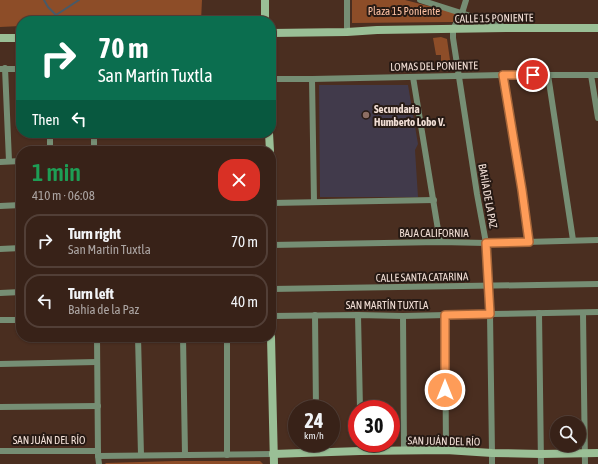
<!DOCTYPE html>
<meta charset="utf-8">
<style>
body{margin:0;font-family:"Asap Condensed",sans-serif;background:#432f25;color:#f1f3f6;height:100vh;display:flex;flex-direction:column;font-size:15px;white-space:nowrap}
*{box-sizing:border-box;margin:0}
p{font-size:13px;color:#aba4a2}
.icon{flex:none;width:22px;height:22px;fill:none;stroke:currentColor;stroke-width:2;stroke-linecap:round;stroke-linejoin:round}
.map{position:relative;flex:1;overflow:hidden}
.panel{position:absolute;left:16px;top:146px;width:260px;height:196px;display:flex;flex-direction:column;background:#382218;border-radius:16px;box-shadow:0 1px 3px #0004,0 0 0 1px #523f37}
.panel>*{flex:none}
.guide{position:absolute;left:16px;top:16px;width:260px;height:122px;border-radius:16px;box-shadow:0 1px 3px #0004,0 0 0 1px #523f37;background:#0b6e4f;color:#fff;overflow:hidden}
.controls{position:absolute;left:550px;top:416px;display:grid;gap:8px}
.controls a{display:grid;place-items:center;width:36px;height:36px;border-radius:50%;background:#382218;box-shadow:0 1px 3px #0004,0 0 0 1px #523f37;font-size:20px}
.speed{position:absolute;left:288px;top:400px;display:flex;gap:8px;font-size:20px;font-weight:700;text-align:center}
.speed>*{display:grid;place-content:center;width:52px;height:52px;border-radius:50%;background:#382218;box-shadow:0 1px 3px #0004,0 0 0 1px #523f37;line-height:1}
.speed small{font-size:10px;font-weight:400}
.speed .limit{border:6px solid #d22;background:#fff;color:#111}
.pin{position:absolute;display:grid;place-items:center;width:34px;height:34px;color:#fff;margin:-17px;border:2px solid #fff;border-radius:50%;box-shadow:0 1px 4px #0007}
.me{position:absolute;width:44px;margin:-22px;rotate:0deg;stroke-linejoin:round;filter:drop-shadow(0 0 3px #0008)}
.turn{display:flex;align-items:center;gap:14px;height:84px;padding:0 16px;font-size:18px}
.turn .icon{width:52px;height:52px;stroke-width:2.5}
.turn b{display:block;font-size:28px;line-height:34px}
.then{display:flex;align-items:center;height:38px;padding:0 16px;background:#0003;gap:8px;font-size:15px}
.round{display:grid;place-items:center;flex:none;width:42px;height:42px;border-radius:16px;background:#432f25}
.headline{display:flex;align-items:center;justify-content:space-between;height:68px;padding:0 16px}
h1{font-size:24px;font-weight:600;line-height:30px;color:#1e9e55}
ul{padding:0;list-style:none}
li{display:flex;align-items:center;gap:12px;height:54px;margin:0 8px 6px;padding:0 8px;border:2px solid #523f37;border-radius:16px}
li div{flex:1}
li b{display:block;font-size:15px}
li em{font-style:normal}
.map>svg:first-child{display:block}
.education{fill:#413a4b}
.green{fill:#8d4d28}
.lines{fill:none;stroke-linecap:round;stroke-linejoin:round}
.stream{stroke:#485a68;stroke-width:2}
.street{stroke:#768e74;stroke-width:6}
.secondary{stroke:#9abf96;stroke-width:8}
.route-casing{stroke:#a56539;stroke-width:10}
.route{stroke:#fe9c58;stroke-width:7}
.education-dot{fill:#8d6e63;stroke:#271a14;stroke-width:1.5}
.labels{text-anchor:middle;stroke-width:4;stroke-linejoin:round;paint-order:stroke}
.park-label{font-size:11px;fill:#ffc3a4;stroke:#271a14}
.street-label{font-size:11px;fill:#f1ded5;stroke:#271a14}
.poi-label{font-size:11px;font-weight:bold;fill:#f1ded5;stroke:#271a14;text-anchor:start}
</style>
<div class="map">
<svg width="598" height="464" viewBox="0 0 598 464">
<rect width="100%" height="100%" fill="#4a2e20"/>
<polygon class="education" points="319,85 408,85 418,144 415,150 418,197 320,197"/>
<g class="green">
<polygon points="0,0 202,0 201,21 21,21 21,26 0,27"/>
<polygon points="352,0 405,0 456,13 453,22 352,23"/>
<polygon points="441,37 447,39 451,67 448,70 441,70 441,55 436,55 433,38"/>
<polygon points="175,461 260,461 263,464 106,464 105,463"/>
</g>
<g class="lines">
<polyline class="stream" points="44,0 48,7 56,15 79,0"/>
<g class="street">
<polyline points="420,0 502,26"/>
<polyline points="466,0 462,13 453,29 453,38 477,194 486,243 490,314 492,453 492,464"/>
<polyline points="347,32 347,0"/>
<polyline points="5,68 9,161"/>
<polyline points="0,69 21,69"/>
<polyline points="503,75 522,190 529,242"/>
<polyline points="548,75 573,240"/>
<polyline points="591,75 598,118"/>
<polyline points="413,77 440,242"/>
<polyline points="271,79 312,79 503,75 598,75"/>
<polyline points="312,79 314,202"/>
<polyline points="50,133 50,151"/>
<polyline points="94,133 94,151"/>
<polyline points="249,151 270,151"/>
<polyline points="0,162 21,161"/>
<polyline points="271,203 434,200"/>
<polyline points="0,206 21,205"/>
<polyline points="271,245 440,242 486,243 598,240"/>
<polyline points="0,249 21,248"/>
<polyline points="271,289 598,284"/>
<polyline points="0,293 21,292"/>
<polyline points="539,313 541,464"/>
<polyline points="583,313 585,464"/>
<polyline points="315,315 316,409"/>
<polyline points="358,315 360,409"/>
<polyline points="445,315 446,450"/>
<polyline points="271,316 358,315 403,316 490,314 598,312"/>
<polyline points="403,316 404,451"/>
<polyline points="0,320 21,320"/>
<polyline points="97,337 98,456 99,464"/>
<polyline points="138,337 141,455"/>
<polyline points="183,337 185,455"/>
<polyline points="227,337 227,455"/>
<polyline points="0,364 97,362"/>
<polyline points="0,407 98,406"/>
<polyline points="317,443 317,453"/>
<polyline points="0,451 98,451"/>
<polyline points="98,456 273,454"/>
</g>
<g class="secondary">
<polyline points="265,0 265,21"/>
<polyline points="271,33 347,32 377,30 506,28 598,28"/>
<polyline points="0,38 21,38"/>
<polyline points="269,133 270,151"/>
<polyline points="271,337 274,464"/>
<polyline points="273,454 360,451 446,450 492,453 541,454 598,453"/>
</g>
</g>
<g class="lines">
<defs>
<polyline id="route" points="445,390 445,315 490,314 486,243 529,242 522,190 503,75 533,75"/>
</defs>
<use href="#route" class="route-casing"/>
<use href="#route" class="route"/>
</g>
<circle class="education-dot" cx="366" cy="115" r="4"/>
<g class="labels">
<g class="park-label">
<text x="404" y="15">Plaza 15 Poniente</text>
</g>
<g class="street-label">
<text transform="translate(494 18) rotate(-1)" y="4">CALLE 15 PONIENTE</text>
<text transform="translate(434 66) rotate(-1)" y="4">LOMAS DEL PONIENTE</text>
<text transform="translate(488 196) rotate(80)" y="4">BAHÍA DE LA PAZ</text>
<text x="434" y="237">BAJA CALIFORNIA</text>
<text transform="translate(422 277) rotate(-1)" y="4">CALLE SANTA CATARINA</text>
<text x="387" y="309">SAN MARTÍN TUXTLA</text>
<text x="49" y="444">SAN JUÁN DEL RÍO</text>
<text transform="translate(444 441) rotate(1)" y="4">SAN JUÁN DEL RÍO</text>
</g>
<g class="poi-label">
<text x="374" y="113">Secundaria<tspan x="374" dy="13">Humberto Lobo V.</tspan></text>
</g>
</g>
</svg>
<div class="controls">
<a><svg class="icon" aria-label="search" viewBox="0 0 24 24"><circle cx="10" cy="10" r="6"/><path d="M15 15l6 6"/></svg></a>
</div>
<div class="speed"><div>24<small>km/h</small></div><div class="limit">30</div></div>
<div class="pin" style="left:533px;top:75px;background:#d93025"><svg class="icon" aria-label="arrive" viewBox="0 0 24 24"><path d="M6 21V4h12l-3 4 3 4H6"/></svg></div>
<svg class="me" style="left:445px;top:390px" viewBox="-20 -20 40 40"><circle r="17" fill="#fe9c58" stroke="#fff" stroke-width="3"/><path d="M0-11L8 9 0 5-8 9z" fill="#fff"/></svg>
<div class="guide">
<div class="turn"><svg class="icon" aria-label="right" viewBox="0 0 24 24"><path d="M7 20v-9h11M14 6l5 5-5 5"/></svg><div><b>70 m</b>San Martín Tuxtla</div></div>
<div class="then">Then<svg class="icon" aria-label="left" viewBox="0 0 24 24"><path d="M17 20v-9H6M10 6l-5 5 5 5"/></svg></div>
</div>
<section class="panel">
<div class="headline"><div><h1>1 min</h1><p>410 m · 06:08</p></div><a class="round" style="background:#d93025;color:#fff"><svg class="icon" aria-label="close" viewBox="0 0 24 24"><path d="M6 6l12 12M18 6L6 18"/></svg></a></div>
<ul>
<li><svg class="icon" aria-label="right" viewBox="0 0 24 24"><path d="M7 20v-9h11M14 6l5 5-5 5"/></svg><div><b>Turn right</b><p>San Martín Tuxtla</p></div><em>70 m</em></li>
<li><svg class="icon" aria-label="left" viewBox="0 0 24 24"><path d="M17 20v-9H6M10 6l-5 5 5 5"/></svg><div><b>Turn left</b><p>Bahía de la Paz</p></div><em>40 m</em></li>
</ul>
</section>
</div>
